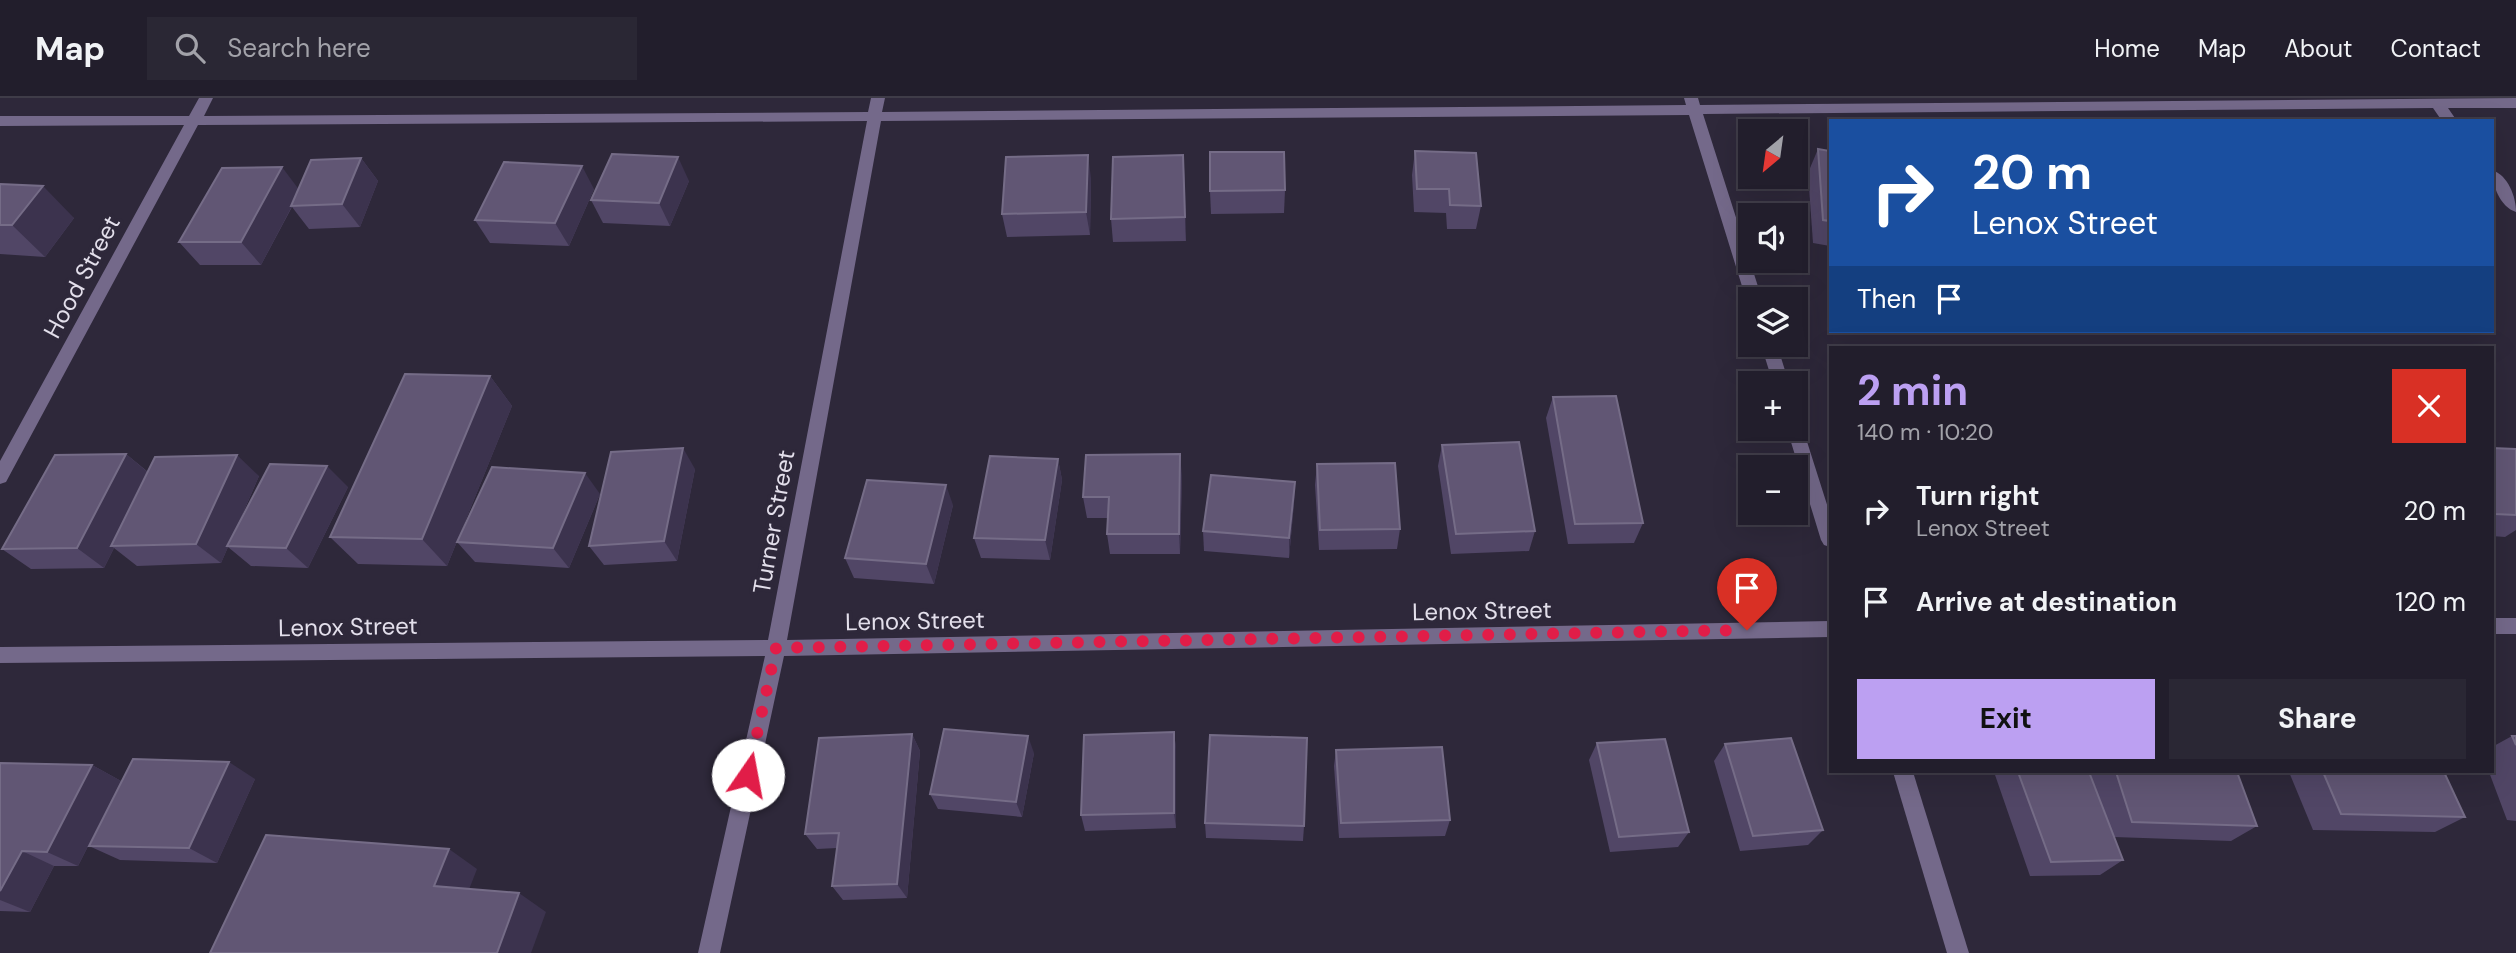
<!DOCTYPE html>
<meta charset="utf-8">
<style>
body{margin:0;font-family:"DM Sans",sans-serif;background:#2a2734;color:#f1f3f6;height:100vh;display:flex;flex-direction:column;font-size:26px;white-space:nowrap}
*{box-sizing:border-box;margin:0}
p{font-size:23px;color:#a2a2a9}
.icon{flex:none;width:38px;height:38px;fill:none;stroke:currentColor;stroke-width:2;stroke-linecap:round;stroke-linejoin:round}
.map{position:relative;flex:1;overflow:hidden}
.side{position:absolute;left:1829px;top:248px;width:665px;height:427px;display:flex;flex-direction:column;background:#221e2c;border-radius:0px;box-shadow:0 7px 28px #0002,0 0 0 2px #3f3c48}
.side>*{flex:none}
.hud{position:absolute;left:1829px;top:21px;width:665px;height:214px;border-radius:0px;box-shadow:0 7px 28px #0002,0 0 0 2px #3f3c48;background:#1a4fa0;color:#fff;overflow:hidden}
.needle{width:46px;rotate:209deg}
.controls{position:absolute;left:1738px;top:21px;display:grid;gap:14px}
.controls a{display:grid;place-items:center;width:70px;height:70px;border-radius:0px;background:#221e2c;box-shadow:0 7px 28px #0002,0 0 0 2px #3f3c48;font-size:35px}
.pin{position:absolute;display:grid;place-items:center;width:60px;height:60px;color:#fff;margin:-72px -30px;border-radius:50% 50% 50% 0;rotate:-45deg;box-shadow:0 0 7px #0007}
.pin .icon{rotate:45deg}
.me{position:absolute;width:77px;margin:-38px;rotate:12deg;stroke-linejoin:round;filter:drop-shadow(0 0 5px #0008)}
.turn{display:flex;align-items:center;gap:24px;height:147px;padding:0 28px;font-size:32px}
.turn .icon{width:91px;height:91px;stroke-width:2.5}
.turn b{display:block;font-size:49px;line-height:60px}
.then{display:flex;align-items:center;height:66px;padding:0 28px;background:#0003;gap:14px;font-size:26px}
.round{display:grid;place-items:center;flex:none;width:74px;height:74px;border-radius:0px;background:#2a2734}
.overview{display:flex;align-items:center;justify-content:space-between;height:119px;padding:0 28px}
h1{font-size:42px;font-weight:700;line-height:52px;color:#bca0f2}
.primary-button{display:flex;gap:14px;margin-top:auto;padding:14px 28px}
.primary-button a{flex:1;height:80px;border-radius:0px;background:#bca0f2;color:#111;font-size:28px;font-weight:700;line-height:80px;text-align:center}
.primary-button a+a{background:#2a2734;color:#f1f3f6}
ul{padding:0;list-style:none}
li{display:flex;align-items:center;gap:21px;height:91px;padding:0 28px}
li div{flex:1}
li b{display:block;font-size:26px}
li em{font-style:normal}
header{display:flex;align-items:center;gap:42px;box-sizing:border-box;height:98px;padding:0 35px;background:#221e2c;border-bottom:2px solid #3f3c48}
header strong{font-size:33px}
nav{display:flex;gap:38px;margin-inline-start:auto;font-size:24px}
.search{width:490px;height:63px;background:#2a2734;display:flex;align-items:center;gap:18px;box-sizing:border-box;padding:0 24px;border-radius:0px;color:#a2a2a9;font-size:26px}
.map>svg:first-child{display:block}
.lines{fill:none;stroke-linecap:round;stroke-linejoin:round}
.minor{fill:#74698a;fill-rule:evenodd}
.wall{fill:#514666}
.shaded-wall{fill:#3c334e}
.building{fill:#615674;stroke:#756c87;stroke-width:2}
.route{stroke:#e11d48;stroke-width:12;stroke-dasharray:0 21.6}
.labels{text-anchor:middle;stroke-width:7;stroke-linejoin:round;paint-order:stroke}
.street-label{font-size:24px;fill:#e3dfeb;stroke:#2e283a}
</style>
<header>
<strong>Map</strong>
<div class="search"><svg class="icon" aria-label="search" viewBox="0 0 24 24"><circle cx="10" cy="10" r="6"/><path d="M15 15l6 6"/></svg>Search here</div>
<nav><a>Home</a><a>Map</a><a>About</a><a>Contact</a></nav>
</header>
<div class="map">
<svg width="2516" height="855" viewBox="0 0 2516 855">
<rect width="100%" height="100%" fill="#2e283a"/>
<g class="lines">
<g class="minor">
<polygon points="199,0 213,0 204,18 868,14 871,0 885,0 882,14 1686,7 1684,0 1698,0 1700,7 2516,0 2516,10 2448,10 2457,23 2442,23 2433,10 1703,16 1762,201 1750,201 1750,206 1746,201 1689,17 881,23 787,542 1830,523 1830,539 784,558 720,855 698,855 765,558 0,565 0,549 768,542 867,23 198,27 6,384 0,386 0,363 184,27 0,28 0,18 189,18"/>
<path d="M2492 72C2508 77 2516 99 2516 114 2500 109 2492 87 2492 72Z"/>
<polygon points="1761,247 1777,247 1789,285 1773,285"/>
<polygon points="1796,324 1803,331 1830,416 1830,449 1824,447 1821,442 1787,331 1796,331"/>
<rect x="2492" y="520" width="24" height="16"/>
<polygon points="1893,674 1913,674 1969,855 1947,855"/>
</g>
</g>
<g class="wall">
<polygon points="1818,51 1830,53 1830,148 1813,145 1808,75"/>
<polygon points="1415,53 1481,108 1476,131 1447,131 1446,115 1414,114 1412,77"/>
<polygon points="1183,57 1186,143 1113,144 1111,121"/>
<polygon points="361,60 378,83 360,129 309,131 292,109 261,167 200,167 179,144 298,91"/>
<polygon points="1091,80 1090,137 1007,139 1002,116"/>
<polygon points="689,83 670,128 603,125 591,102"/>
<polygon points="0,86 74,120 45,159 0,156"/>
<polygon points="594,91 569,148 490,145 475,122"/>
<polygon points="1285,92 1284,115 1211,116 1210,93"/>
<polygon points="490,278 512,308 447,468 358,466 330,439"/>
<polygon points="1553,299 1643,425 1634,445 1568,446 1546,320"/>
<polygon points="1442,347 1535,433 1529,453 1451,456 1438,368"/>
<polygon points="2492,350 2516,351 2516,432 2505,439 2492,438"/>
<polygon points="126,356 148,374 259,378 233,438 348,389 308,470 251,468 228,449 221,465 137,468 114,450 104,470 31,471 2,451"/>
<polygon points="1058,361 1062,382 1050,462 981,460 974,440"/>
<polygon points="1317,366 1400,431 1397,451 1319,452 1315,387"/>
<polygon points="695,371 677,463 604,467 589,448"/>
<polygon points="1182,377 1180,456 1110,456 1107,436 1108,420 1087,420 1083,399"/>
<polygon points="1295,384 1294,405 1289,460 1204,453 1203,433"/>
<polygon points="600,396 569,470 475,464 457,444"/>
<polygon points="953,407 934,486 854,480 845,460"/>
<polygon points="1174,634 1176,651 1176,730 1085,733 1081,717"/>
<polygon points="912,636 920,653 907,800 843,802 832,788 837,750 817,751 805,736"/>
<polygon points="2512,638 2516,638 2516,723 2507,722 2489,674 2492,674 2492,649"/>
<polygon points="1597,645 1689,734 1678,749 1610,754 1589,662"/>
<polygon points="1725,646 1823,732 1808,747 1740,753 1714,663"/>
<polygon points="1336,652 1450,722 1445,738 1339,740 1334,668"/>
<polygon points="1034,655 1022,719 938,711 930,696"/>
<polygon points="0,665 92,667 121,683 78,768 54,768 30,814 0,813"/>
<polygon points="1994,674 2089,674 2092,682 2090,674 2237,674 2257,728 2231,743 2114,739 2123,762 2100,777 2030,778"/>
<polygon points="2289,674 2444,674 2465,719 2435,734 2313,732"/>
<polygon points="255,681 217,765 120,762 89,748"/>
<polygon points="1205,725 1304,728 1303,743 1206,740"/>
</g>
<g class="shaded-wall">
<polygon points="1088,57 1091,80 1090,137 1086,114"/>
<polygon points="1183,57 1185,81 1186,143 1185,119"/>
<polygon points="678,59 689,83 670,128 659,105"/>
<polygon points="361,60 378,83 360,129 342,106"/>
<polygon points="582,68 594,91 569,148 555,125"/>
<polygon points="282,69 300,93 261,167 241,144"/>
<polygon points="43,88 74,120 45,159 12,127"/>
<polygon points="490,278 512,308 447,468 422,441"/>
<polygon points="683,350 695,371 677,463 664,443"/>
<polygon points="126,356 151,377 111,448 114,450 104,470 77,450"/>
<polygon points="1180,356 1182,377 1180,456 1179,436"/>
<polygon points="237,357 259,378 221,465 196,446"/>
<polygon points="1058,361 1062,382 1050,462 1045,442"/>
<polygon points="327,368 348,389 308,470 286,450"/>
<polygon points="585,375 600,396 569,470 553,450"/>
<polygon points="1295,384 1294,405 1289,460 1289,440"/>
<polygon points="946,387 953,407 934,486 926,466"/>
<polygon points="1174,634 1176,651 1176,730 1174,715"/>
<polygon points="912,636 920,653 907,800 897,786"/>
<polygon points="1028,638 1034,655 1022,719 1016,704"/>
<polygon points="229,664 255,681 217,765 189,750"/>
<polygon points="92,667 121,683 78,768 47,754"/>
<polygon points="449,751 477,771 463,807 434,788"/>
<polygon points="22,753 54,768 30,814 0,802 0,793"/>
<polygon points="519,795 546,814 531,855 497,855"/>
</g>
<g class="building">
<polygon points="1818,51 1830,53 1830,123 1823,122"/>
<polygon points="1415,53 1476,55 1481,108 1450,107 1449,91 1417,91"/>
<polygon points="1210,54 1284,54 1285,92 1210,93"/>
<polygon points="612,56 678,59 659,105 591,102"/>
<polygon points="1088,57 1086,114 1002,116 1006,59"/>
<polygon points="1183,57 1185,119 1111,121 1113,59"/>
<polygon points="361,60 342,106 291,108 311,62"/>
<polygon points="504,64 582,68 555,125 475,122"/>
<polygon points="282,69 241,144 179,144 222,70"/>
<polygon points="0,86 43,88 12,127 0,127"/>
<polygon points="405,276 490,278 422,441 330,439"/>
<polygon points="1616,298 1643,425 1575,426 1553,299"/>
<polygon points="1519,344 1535,433 1456,436 1442,347"/>
<polygon points="683,350 664,443 589,448 611,354"/>
<polygon points="2492,350 2516,351 2516,417 2495,416 2492,409"/>
<polygon points="126,356 77,450 2,451 55,357"/>
<polygon points="1180,356 1179,436 1107,436 1109,399 1083,399 1086,357"/>
<polygon points="237,357 196,446 111,448 155,359"/>
<polygon points="990,358 1058,361 1045,442 974,440"/>
<polygon points="1395,365 1400,431 1320,432 1317,366"/>
<polygon points="270,366 327,368 286,450 227,448"/>
<polygon points="492,369 585,375 553,450 457,444"/>
<polygon points="1211,377 1295,384 1289,440 1203,433"/>
<polygon points="867,382 946,387 926,466 845,460"/>
<polygon points="944,631 1028,638 1016,704 930,696"/>
<polygon points="1174,634 1174,715 1081,717 1084,637"/>
<polygon points="912,636 897,786 832,788 839,735 805,736 819,640"/>
<polygon points="1210,637 1307,640 1304,728 1205,725"/>
<polygon points="2512,638 2516,638 2516,647"/>
<polygon points="1791,640 1823,732 1753,738 1725,646"/>
<polygon points="1665,641 1689,734 1619,739 1597,645"/>
<polygon points="1442,649 1450,722 1341,725 1336,652"/>
<polygon points="133,661 229,664 189,750 89,748"/>
<polygon points="0,665 92,667 47,754 22,753 0,793"/>
<polygon points="2018,674 2089,674 2123,762 2051,764"/>
<polygon points="2116,674 2237,674 2257,728 2132,724"/>
<polygon points="2323,674 2444,674 2465,719 2341,716"/>
<polygon points="266,737 449,751 434,788 519,795 497,855 210,855"/>
</g>
<g class="lines">
<polyline class="route" points="748,677 776,550 1747,532"/>
</g>
<g class="labels">
<g class="street-label">
<text transform="translate(82 179) rotate(-62)" y="8">Hood Street</text>
<text transform="translate(774 424) rotate(-80)" y="8">Turner Street</text>
<text transform="translate(1482 513) rotate(-1)" y="8">Lenox Street</text>
<text transform="translate(915 523) rotate(-1)" y="8">Lenox Street</text>
<text transform="translate(348 529) rotate(-1)" y="8">Lenox Street</text>
</g>
</g>
</svg>
<div class="controls">
<a><svg class="needle" viewBox="-14 -14 28 28"><path d="M0-13l5 13h-10z" fill="#e53935"/><path d="M0 13l5-13h-10z" fill="#a2a2a9"/></svg></a>
<a><svg class="icon" aria-label="sound" viewBox="0 0 24 24"><path d="M4 9h4l5-4v14l-5-4H4zM17 9q2 3 0 6"/></svg></a>
<a><svg class="icon" aria-label="layers" viewBox="0 0 24 24"><path d="M12 4l9 5-9 5-9-5zM3 14l9 5 9-5"/></svg></a>
<a>+</a>
<a>−</a>
</div>
<div class="pin" style="left:1747px;top:532px;background:#d93025"><svg class="icon" aria-label="arrive" viewBox="0 0 24 24"><path d="M6 21V4h12l-3 4 3 4H6"/></svg></div>
<svg class="me" style="left:748px;top:677px" viewBox="-20 -20 40 40"><circle r="19" fill="#fff"/><path d="M0-13L10 11 0 6-10 11z" fill="#e11d48"/></svg>
<div class="hud">
<div class="turn"><svg class="icon" aria-label="right" viewBox="0 0 24 24"><path d="M7 20v-9h11M14 6l5 5-5 5"/></svg><div><b>20 m</b>Lenox Street</div></div>
<div class="then">Then<svg class="icon" aria-label="arrive" viewBox="0 0 24 24"><path d="M6 21V4h12l-3 4 3 4H6"/></svg></div>
</div>
<section class="side">
<div class="overview"><div><h1>2 min</h1><p>140 m · 10:20</p></div><a class="round" style="background:#d93025;color:#fff"><svg class="icon" aria-label="close" viewBox="0 0 24 24"><path d="M6 6l12 12M18 6L6 18"/></svg></a></div>
<ul>
<li><svg class="icon" aria-label="right" viewBox="0 0 24 24"><path d="M7 20v-9h11M14 6l5 5-5 5"/></svg><div><b>Turn right</b><p>Lenox Street</p></div><em>20 m</em></li>
<li><svg class="icon" aria-label="arrive" viewBox="0 0 24 24"><path d="M6 21V4h12l-3 4 3 4H6"/></svg><div><b>Arrive at destination</b></div><em>120 m</em></li>
</ul>
<div class="primary-button"><a>Exit</a><a>Share</a></div>
</section>
</div>
